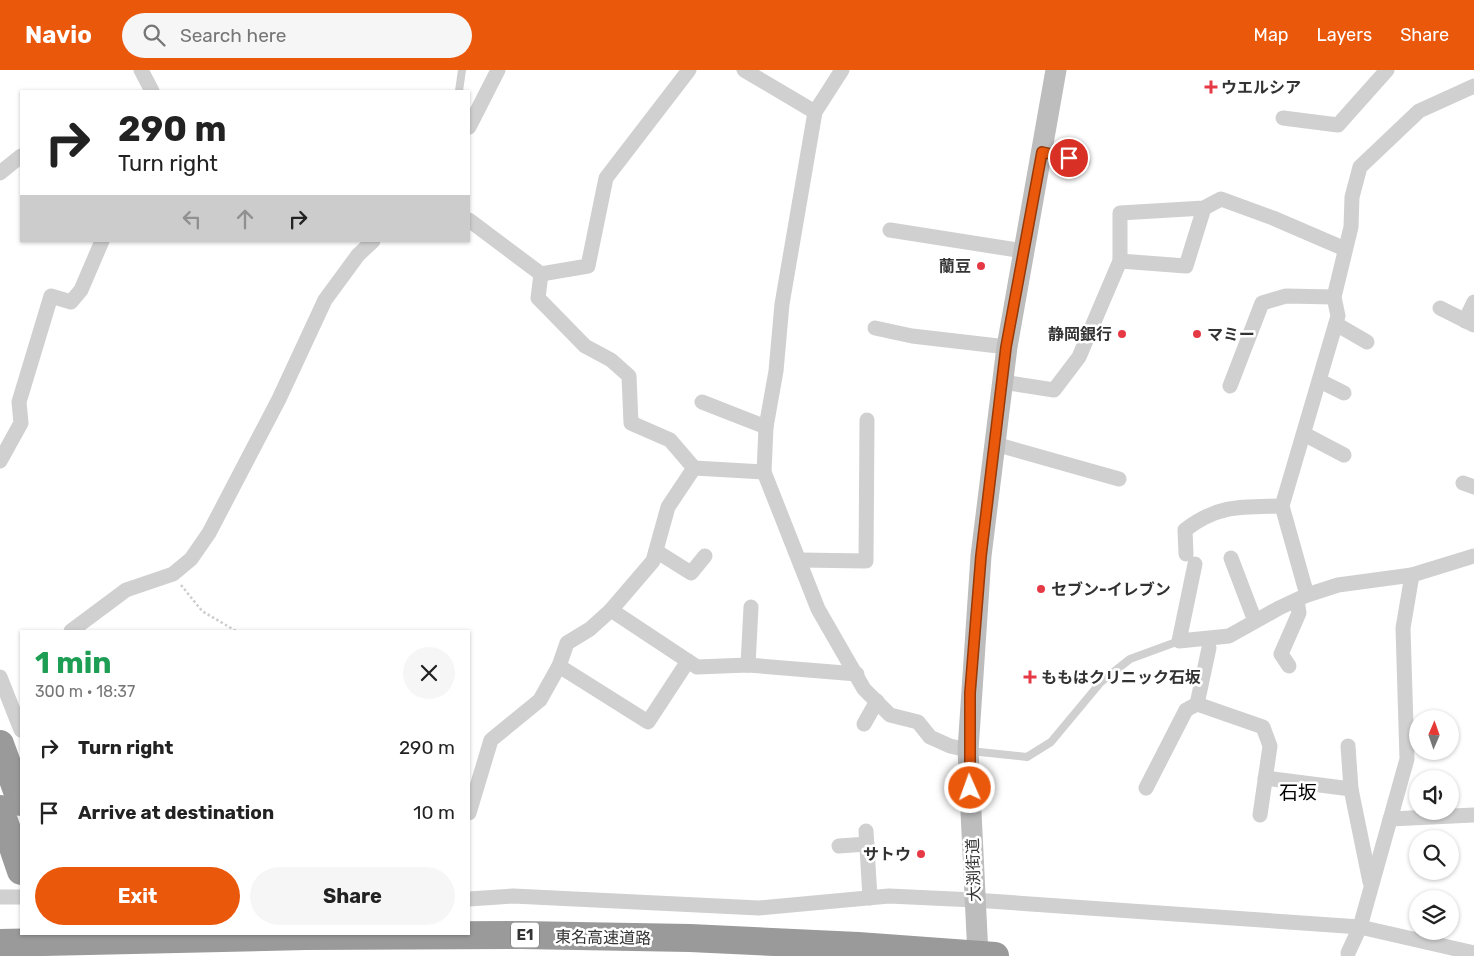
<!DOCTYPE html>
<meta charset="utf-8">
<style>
body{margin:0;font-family:Rubik,"Noto Sans JP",sans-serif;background:#f6f6f6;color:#222;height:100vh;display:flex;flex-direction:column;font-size:19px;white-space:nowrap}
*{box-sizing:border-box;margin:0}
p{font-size:16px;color:#767676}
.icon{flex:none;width:28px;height:28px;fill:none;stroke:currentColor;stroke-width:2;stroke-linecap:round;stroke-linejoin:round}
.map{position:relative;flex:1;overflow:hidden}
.drawer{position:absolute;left:20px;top:560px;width:450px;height:305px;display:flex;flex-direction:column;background:#fff;border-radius:0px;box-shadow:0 1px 4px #0004}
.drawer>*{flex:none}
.banner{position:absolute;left:20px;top:20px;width:450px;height:152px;border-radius:0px;box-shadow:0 1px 4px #0004;background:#fff;color:#222;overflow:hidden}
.needle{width:32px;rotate:2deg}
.buttons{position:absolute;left:1409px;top:640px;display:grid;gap:10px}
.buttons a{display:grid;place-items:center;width:50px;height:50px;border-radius:50%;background:#fff;box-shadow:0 1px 4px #0004;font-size:25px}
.pin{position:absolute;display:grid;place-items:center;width:42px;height:42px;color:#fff;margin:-21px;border:2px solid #fff;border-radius:50%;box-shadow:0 1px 5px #0007}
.me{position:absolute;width:55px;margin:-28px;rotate:358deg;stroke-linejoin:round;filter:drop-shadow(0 0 4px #0008)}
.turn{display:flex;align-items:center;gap:18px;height:105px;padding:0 15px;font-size:22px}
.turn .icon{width:65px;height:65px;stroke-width:2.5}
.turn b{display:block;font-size:35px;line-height:42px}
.lanes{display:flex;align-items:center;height:48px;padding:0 15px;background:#0003;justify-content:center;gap:25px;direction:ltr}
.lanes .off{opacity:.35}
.round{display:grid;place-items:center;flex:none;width:52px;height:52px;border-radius:26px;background:#f6f6f6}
.headline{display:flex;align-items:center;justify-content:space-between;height:85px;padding:0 15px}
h1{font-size:30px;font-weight:700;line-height:38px;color:#1e9e55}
.cta{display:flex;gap:10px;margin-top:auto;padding:10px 15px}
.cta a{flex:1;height:58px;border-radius:30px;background:#ea580c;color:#fff;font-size:20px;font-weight:700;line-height:58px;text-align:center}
.cta a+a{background:#f6f6f6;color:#222}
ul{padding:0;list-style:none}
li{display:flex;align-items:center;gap:15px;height:65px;padding:0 15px}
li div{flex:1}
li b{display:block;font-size:19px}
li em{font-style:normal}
header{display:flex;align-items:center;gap:30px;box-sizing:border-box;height:70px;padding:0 25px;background:#ea580c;color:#fff}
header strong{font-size:24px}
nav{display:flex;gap:28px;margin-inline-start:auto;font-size:18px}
.search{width:350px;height:45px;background:#f6f6f6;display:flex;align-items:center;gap:12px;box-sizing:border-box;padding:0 18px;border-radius:28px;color:#767676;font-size:19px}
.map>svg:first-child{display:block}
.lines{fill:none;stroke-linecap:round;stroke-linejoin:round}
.street-tunnel{stroke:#d6d6d6;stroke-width:15;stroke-dasharray:15 8;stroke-linecap:butt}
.path{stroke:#cdcdcd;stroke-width:2.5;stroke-dasharray:2.5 2.5;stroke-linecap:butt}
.lane{stroke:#d0d0d0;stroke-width:8}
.street{stroke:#d0d0d0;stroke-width:15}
.secondary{stroke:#bdbdbd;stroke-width:21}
.highway{stroke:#9a9a9a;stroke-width:28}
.route-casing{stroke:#983908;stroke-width:12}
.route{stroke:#ea580c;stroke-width:9}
.poi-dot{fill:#e63946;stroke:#fff;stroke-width:2}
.labels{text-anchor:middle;stroke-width:5;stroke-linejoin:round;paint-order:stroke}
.shield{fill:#fff;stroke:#707070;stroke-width:1}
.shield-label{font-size:15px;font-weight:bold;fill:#333}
.poi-label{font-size:16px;font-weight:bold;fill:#333;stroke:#fff;text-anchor:start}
.street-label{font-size:16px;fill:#333;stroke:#fff}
.quarter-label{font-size:19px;fill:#000;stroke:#fff}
</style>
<header>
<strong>Navio</strong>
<div class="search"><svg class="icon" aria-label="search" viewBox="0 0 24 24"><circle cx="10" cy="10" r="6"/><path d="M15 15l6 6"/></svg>Search here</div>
<nav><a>Map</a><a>Layers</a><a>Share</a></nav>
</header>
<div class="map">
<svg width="1474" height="886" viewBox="0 0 1474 886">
<rect width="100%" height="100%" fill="#fff"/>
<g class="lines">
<polyline class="street-tunnel" points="316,864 317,886"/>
<polyline class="path" points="181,515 202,541 236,561"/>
<g class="lane">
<polyline points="459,21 462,0"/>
<polyline points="970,681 1027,687 1051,672 1101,612 1130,589 1179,571"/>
</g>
<g class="street">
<polyline points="141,0 152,21"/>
<polyline points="744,0 815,42"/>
<polyline points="842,0 815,42 782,234 776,301 766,357 764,402 818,539 864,619 890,645 918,652 930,667 950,676 968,680"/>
<polyline points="1283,48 1338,55 1387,0"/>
<polyline points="469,57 498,0"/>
<polyline points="1042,83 1083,91"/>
<polyline points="0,103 21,86"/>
<polyline points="469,150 541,204 538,228 585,276 611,290 629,306 631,353 670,370 694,398"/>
<polyline points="890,160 1023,181"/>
<polyline points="1120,191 1186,196 1204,138"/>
<polyline points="541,204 588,196 606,108 689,0"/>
<polyline points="1440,238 1474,255"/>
<polyline points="1465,251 1474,232"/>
<polyline points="1336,254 1367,272"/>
<polyline points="875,258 912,266 1007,277"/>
<polyline points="1320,311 1344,323"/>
<polyline points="1002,312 1054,320 1079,287 1120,191 1120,143 1204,138 1221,129 1273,148 1345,179"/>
<polyline points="1230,316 1262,233 1286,226 1334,227"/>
<polyline points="702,332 766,357"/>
<polyline points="1304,364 1344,385"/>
<polyline points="995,374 1119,409"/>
<polyline points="0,391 21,353 19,332 51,226 71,232 81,220 102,171"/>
<polyline points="1463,413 1474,417"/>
<polyline points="1282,436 1338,246 1334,227 1351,157 1352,127 1360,97 1419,41 1474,16"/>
<polyline points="656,481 691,503 705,486"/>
<path d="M1186 484 1185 460C1218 434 1243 437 1282 436L1307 525"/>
<polyline points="1231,488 1255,551"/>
<polyline points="800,490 866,491 867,350"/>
<polyline points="1195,494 1179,571 1229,566 1279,538 1307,525 1338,515 1412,505 1474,486"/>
<polyline points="611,540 697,597 748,595 857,604"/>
<polyline points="71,561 126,520 173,504 191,489 209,463 279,329 325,230 358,185 373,171"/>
<polyline points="748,595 751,537"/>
<polyline points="559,596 648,652 688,591"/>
<polyline points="1289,596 1281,584 1299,543 1297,530"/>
<polyline points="0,607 21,660"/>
<polyline points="1197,634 1209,578"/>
<polyline points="864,654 877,631"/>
<polyline points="1348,676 1351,719"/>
<polyline points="1265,708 1351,719 1370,812"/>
<polyline points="1146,718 1186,640 1197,634 1263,657 1270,676 1260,745"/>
<polyline points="469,743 491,670 540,630 559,596 567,573 590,559 611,540 653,491 668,437 694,398 764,402"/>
<polyline points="1390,749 1474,745"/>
<polyline points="866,761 870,828"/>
<polyline points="839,776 867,774"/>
<polyline points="0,827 21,827"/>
<polyline points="469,829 513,826 759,838 889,826 974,830 1360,857 1474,883"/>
<polyline points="1348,883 1360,857 1407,689 1403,558 1412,505"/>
</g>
<polyline class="secondary" points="978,886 968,680 981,486 1007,277 1056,0"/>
<g class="highway">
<polyline points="0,674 21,732"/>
<polyline points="0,739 21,801"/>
<polyline points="0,873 306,866 521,865 690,868 858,876 995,886"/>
</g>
</g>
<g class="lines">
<defs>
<polyline id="route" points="970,718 970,623 981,486 1006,277 1042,82 1069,88"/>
</defs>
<use href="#route" class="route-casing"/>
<use href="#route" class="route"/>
</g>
<g class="poi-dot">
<path d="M1208.5 9.5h5v5h5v5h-5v5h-5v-5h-5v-5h5z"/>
<circle cx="981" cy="196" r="5"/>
<circle cx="1122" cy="264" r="5"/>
<circle cx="1197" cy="264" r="5"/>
<circle cx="1041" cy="519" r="5"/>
<path d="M1027.5 599.5h5v5h5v5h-5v5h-5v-5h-5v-5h5z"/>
<circle cx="921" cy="784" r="5"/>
</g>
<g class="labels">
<rect class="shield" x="511" y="852.5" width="28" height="25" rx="4"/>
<g class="shield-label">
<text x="525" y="870">E1</text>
</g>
<g class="poi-label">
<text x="1221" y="23">ウエルシア</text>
<text x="971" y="202" text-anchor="end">蘭豆</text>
<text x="1112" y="270" text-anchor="end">静岡銀行</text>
<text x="1207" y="270">マミー</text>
<text x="1051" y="525">セブン-イレブン</text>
<text x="1041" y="613">ももはクリニック石坂</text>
<text x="911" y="790" text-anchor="end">サトウ</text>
</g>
<g class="street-label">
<text transform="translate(973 800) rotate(-92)" y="6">大渕街道</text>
<text transform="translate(603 867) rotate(1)" y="6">東名高速道路</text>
</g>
<g class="quarter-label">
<text x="1298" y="729">石坂</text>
</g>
</g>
</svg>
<div class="buttons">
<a><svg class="needle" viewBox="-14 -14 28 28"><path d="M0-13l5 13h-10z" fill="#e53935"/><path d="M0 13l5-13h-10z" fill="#767676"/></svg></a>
<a><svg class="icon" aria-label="sound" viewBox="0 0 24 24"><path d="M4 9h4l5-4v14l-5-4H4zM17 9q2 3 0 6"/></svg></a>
<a><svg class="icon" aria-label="search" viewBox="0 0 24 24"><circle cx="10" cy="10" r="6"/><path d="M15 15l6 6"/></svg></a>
<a><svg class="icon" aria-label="layers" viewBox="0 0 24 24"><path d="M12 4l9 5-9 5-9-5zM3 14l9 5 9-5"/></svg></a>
</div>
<div class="pin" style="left:1069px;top:88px;background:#d93025"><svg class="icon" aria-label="arrive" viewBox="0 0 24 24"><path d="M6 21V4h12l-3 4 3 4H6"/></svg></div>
<svg class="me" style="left:970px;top:718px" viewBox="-20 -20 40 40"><circle r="17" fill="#ea580c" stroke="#fff" stroke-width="3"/><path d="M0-11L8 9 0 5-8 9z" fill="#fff"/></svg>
<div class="banner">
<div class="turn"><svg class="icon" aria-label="right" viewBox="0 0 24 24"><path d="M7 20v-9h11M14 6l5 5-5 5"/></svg><div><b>290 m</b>Turn right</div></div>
<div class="lanes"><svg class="icon off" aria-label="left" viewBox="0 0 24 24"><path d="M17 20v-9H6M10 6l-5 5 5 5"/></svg><svg class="icon off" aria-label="ahead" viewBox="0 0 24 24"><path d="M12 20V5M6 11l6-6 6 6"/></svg><svg class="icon" aria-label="right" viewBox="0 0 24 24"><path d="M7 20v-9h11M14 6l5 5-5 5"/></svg></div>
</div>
<section class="drawer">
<div class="headline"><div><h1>1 min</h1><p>300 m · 18:37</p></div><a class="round"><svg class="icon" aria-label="close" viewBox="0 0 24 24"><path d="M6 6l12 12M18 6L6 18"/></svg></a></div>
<ul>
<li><svg class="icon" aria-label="right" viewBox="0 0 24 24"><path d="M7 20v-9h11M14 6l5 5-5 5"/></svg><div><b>Turn right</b></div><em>290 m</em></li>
<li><svg class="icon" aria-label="arrive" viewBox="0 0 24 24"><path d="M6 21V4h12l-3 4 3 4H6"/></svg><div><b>Arrive at destination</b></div><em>10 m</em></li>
</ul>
<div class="cta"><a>Exit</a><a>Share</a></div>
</section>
</div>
